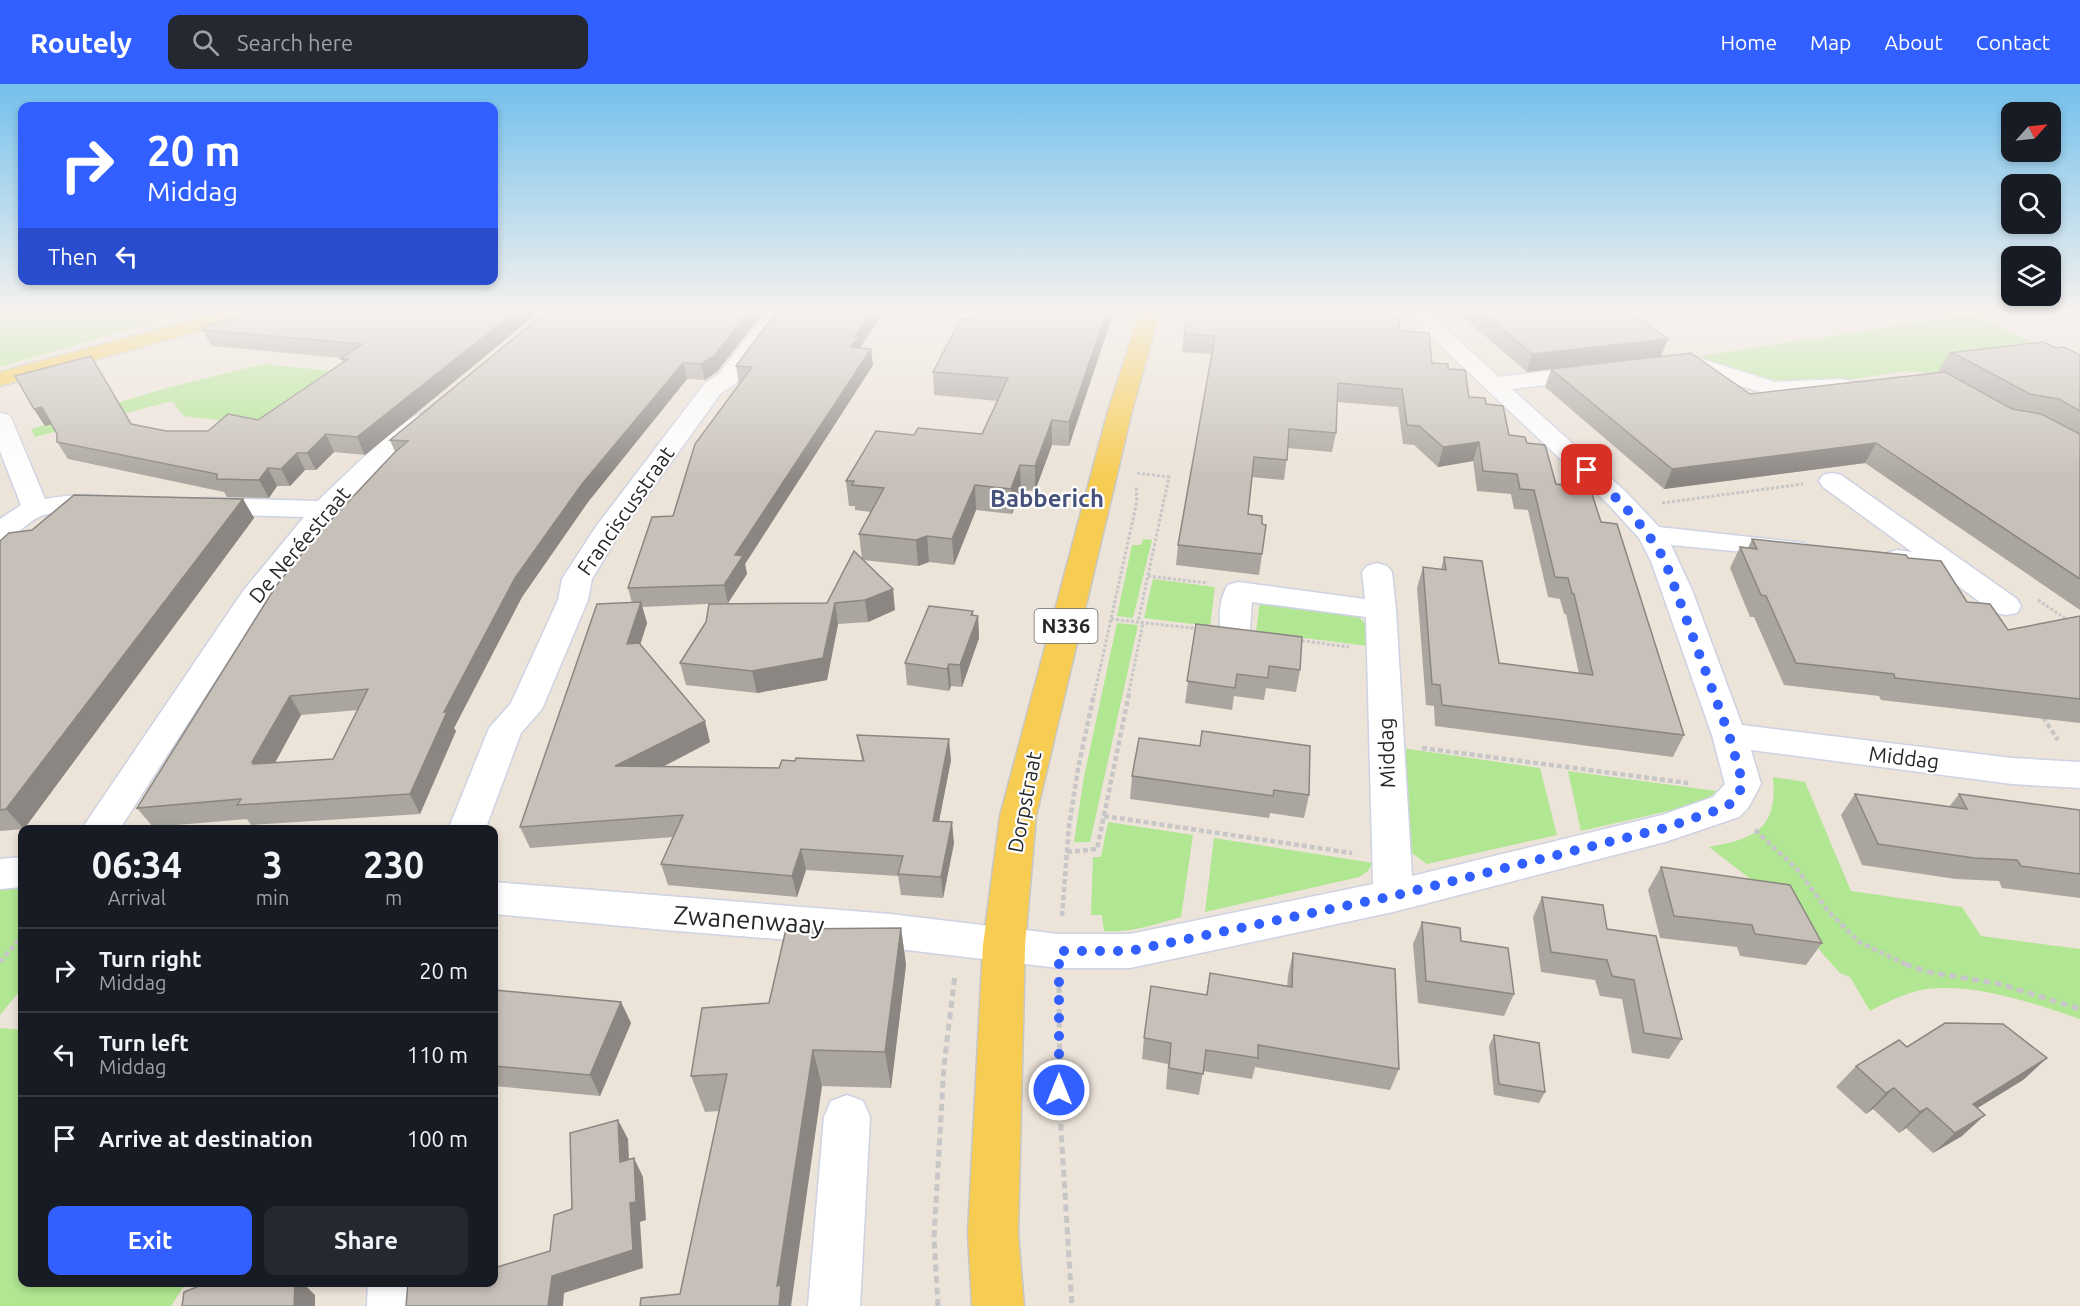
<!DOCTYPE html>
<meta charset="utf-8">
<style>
body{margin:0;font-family:Ubuntu,sans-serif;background:#242831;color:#f1f3f6;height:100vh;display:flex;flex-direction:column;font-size:22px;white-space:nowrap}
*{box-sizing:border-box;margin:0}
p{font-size:20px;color:#9ea1a6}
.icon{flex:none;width:33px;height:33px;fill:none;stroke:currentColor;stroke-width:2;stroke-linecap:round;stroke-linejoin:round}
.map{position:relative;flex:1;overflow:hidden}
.drawer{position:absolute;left:18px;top:741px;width:480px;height:462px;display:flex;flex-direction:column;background:#171b24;border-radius:12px;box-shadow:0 3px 9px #0003}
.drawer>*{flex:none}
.guide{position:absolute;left:18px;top:18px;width:480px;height:183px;border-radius:12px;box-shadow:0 3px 9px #0003;background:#325fff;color:#fff;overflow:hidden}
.needle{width:39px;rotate:63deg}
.tools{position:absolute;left:2001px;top:18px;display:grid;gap:12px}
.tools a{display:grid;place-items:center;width:60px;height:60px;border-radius:12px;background:#171b24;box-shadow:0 3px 9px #0003;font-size:30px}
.pin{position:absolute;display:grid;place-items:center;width:51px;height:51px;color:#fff;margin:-26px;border-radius:12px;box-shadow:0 3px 9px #0006}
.me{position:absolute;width:66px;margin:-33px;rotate:0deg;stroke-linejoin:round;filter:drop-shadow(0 0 4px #0008)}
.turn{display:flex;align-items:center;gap:21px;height:126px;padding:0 30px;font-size:27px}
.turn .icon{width:78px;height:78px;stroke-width:2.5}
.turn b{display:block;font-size:42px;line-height:51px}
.then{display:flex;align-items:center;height:57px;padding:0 30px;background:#0003;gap:12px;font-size:22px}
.eta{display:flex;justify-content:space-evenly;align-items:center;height:102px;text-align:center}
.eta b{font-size:36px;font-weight:600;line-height:42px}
.primary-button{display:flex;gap:12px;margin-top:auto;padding:12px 30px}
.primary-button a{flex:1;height:69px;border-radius:12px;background:#325fff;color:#fff;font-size:24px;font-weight:600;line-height:69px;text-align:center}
.primary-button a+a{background:#242831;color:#f1f3f6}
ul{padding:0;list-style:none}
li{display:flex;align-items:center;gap:18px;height:84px;padding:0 30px;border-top:2px solid #363941}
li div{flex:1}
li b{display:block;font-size:22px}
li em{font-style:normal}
header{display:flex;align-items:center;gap:36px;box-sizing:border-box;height:84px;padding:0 30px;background:#325fff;color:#fff}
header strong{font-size:28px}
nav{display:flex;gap:33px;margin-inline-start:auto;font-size:21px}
.search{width:420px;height:54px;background:#242831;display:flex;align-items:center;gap:15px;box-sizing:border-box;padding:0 21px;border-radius:12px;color:#9ea1a6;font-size:22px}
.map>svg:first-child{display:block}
.green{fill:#b1e692}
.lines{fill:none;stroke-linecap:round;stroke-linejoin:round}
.minor-casing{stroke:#ced2e2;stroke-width:3}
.major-casing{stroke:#c7c7c7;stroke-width:3}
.path-far2{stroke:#c7c7c7;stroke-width:3;stroke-dasharray:3 2;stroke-linecap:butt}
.path-far1{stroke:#c7c7c7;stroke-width:4.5;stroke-dasharray:5 3;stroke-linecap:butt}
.path{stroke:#c7c7c7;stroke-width:5;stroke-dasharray:7 4.5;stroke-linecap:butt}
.minor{fill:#fff;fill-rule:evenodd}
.major{fill:#f7cc52;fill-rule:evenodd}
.wall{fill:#aba59f;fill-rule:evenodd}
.shaded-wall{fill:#8b8682}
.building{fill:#c7c0b9;stroke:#8b8682;stroke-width:1.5;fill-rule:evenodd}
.route{stroke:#325fff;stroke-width:10;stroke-dasharray:0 18}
.labels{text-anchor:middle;stroke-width:4.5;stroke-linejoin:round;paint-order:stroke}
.shield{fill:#fff;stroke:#686868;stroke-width:1.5}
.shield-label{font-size:20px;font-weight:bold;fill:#282828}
.street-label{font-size:21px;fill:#282828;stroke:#fff}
.quarter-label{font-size:24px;font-weight:bold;fill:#47527b;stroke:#fff}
.near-street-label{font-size:26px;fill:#282828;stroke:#fff}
</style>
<header>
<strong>Routely</strong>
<div class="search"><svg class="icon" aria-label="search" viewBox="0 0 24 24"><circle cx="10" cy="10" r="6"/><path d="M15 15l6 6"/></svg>Search here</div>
<nav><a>Home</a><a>Map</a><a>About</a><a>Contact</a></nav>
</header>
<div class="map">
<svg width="2080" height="1222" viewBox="0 0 2080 1222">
<rect width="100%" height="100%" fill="#ece3d9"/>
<g class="green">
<polygon points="0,227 192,227 0,283"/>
<polygon points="1974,230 2062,273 1930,289 1903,287 1822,300 1770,298 1687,274"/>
<polygon points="263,280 353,289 277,343 184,332 172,317 35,353 31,345 163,305"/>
<polygon points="1143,455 1152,456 1133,534 1117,532 1132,461 1141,461"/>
<polygon points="1153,495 1215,503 1210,542 1144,534"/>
<path d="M1260 517 1356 531C1369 540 1369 547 1368 562L1256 548Z"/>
<polygon points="1117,539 1138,541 1090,758 1074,758 1084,693"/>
<polygon points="1401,664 1540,684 1557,751 1427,780 1405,764"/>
<polygon points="1568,687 1716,707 1706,717 1690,722 1581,747"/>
<path d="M1773 693 1805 698 1851 807 1962 823 1981 852 2080 865V935C2033 919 1977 899 1926 905 1907 908 1887 918 1870 927L1850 893 1840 889 1822 869 1798 838 1771 811 1709 763C1755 755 1778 745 1773 693Z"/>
<path d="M1108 738 1193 751 1181 833C1156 840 1131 849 1104 847L1102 831H1091L1093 773H1101Z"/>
<polygon points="1214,754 1373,779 1367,788 1359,793 1205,828"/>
<polygon points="22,802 22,904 0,931 0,804"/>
<polygon points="0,944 22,946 22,1198 186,1199 171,1222 0,1222"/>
</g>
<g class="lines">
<defs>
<g id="minor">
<polygon points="767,227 788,227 735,300 721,309 618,452 592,495 588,516 542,625 521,649 485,746 448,746 489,644 511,619 558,516 562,495 595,444 705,299 719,290"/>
<path d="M1404 227H1426L1499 293 1594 281 1602 283 1605 288 1602 293 1594 295 1512 305 1626 408 1659 443 1805 459 1809 465 1805 471 1795 473 1671 461 1692 506 1742 641 2012 674 2080 678V704L2012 700 1751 666 1761 700 1748 724 1739 733 1665 758 1393 828 1130 884H1059L890 864 665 846 494 830V798L890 830 1059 850H1130L1373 800 1366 533 1252 518 1250 545 1246 552 1235 555 1224 552C1216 540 1220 512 1228 501L1238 498 1365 515 1362 488 1367 482 1377 479 1387 482 1392 488 1396 526 1412 792 1662 731 1713 713 1725 700 1712 651 1651 477 1639 454 1608 420Z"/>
<polygon points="1689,271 1775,298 1842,295 1850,297 1854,302 1850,307 1842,309 1773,312 1687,285 1665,284 1662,279 1665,274"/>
<path d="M427 327 436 329 439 334 436 339 396 372 335 431 266 518 119 746H81L243 507 304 433 204 430 194 428 191 422 194 416 204 414 318 417C340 396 402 333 427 327Z"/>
<path d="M0 329 9 331 12 336 45 415C69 411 93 409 117 414L120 420 117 426C93 432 68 424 44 431 27 436 17 454 0 458V435L21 421 0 367Z"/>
<polygon points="1832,389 1841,391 2017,515 2021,522 2017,529 2006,531 1995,529 1939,488 1887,481 1883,475 1887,469 1897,466 1912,468 1823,403 1819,397 1823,391"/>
<polygon points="22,773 22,803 0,805 0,775"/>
<polygon points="847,1011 863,1017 870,1033 860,1222 808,1222 824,1033 831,1017"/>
<polygon points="368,1198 420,1198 419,1222 367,1222"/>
</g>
<g id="major">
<polygon points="225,227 260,227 257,231 0,302 0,288"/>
<polygon points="1140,227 1160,227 1132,327 1036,732 1025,861 1018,1149 1024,1222 972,1222 968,1149 983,861 1000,732 1108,327"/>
</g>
</defs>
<use href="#minor" class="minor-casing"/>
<use href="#major" class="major-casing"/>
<g class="path-far2">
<polyline points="1137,389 1169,393 1138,538"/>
<polyline points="1662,419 1803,400"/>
<polyline points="1148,492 1208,499"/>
<polyline points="2038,516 2069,537"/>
<polyline points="1111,535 1200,545"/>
<polyline points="1297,556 1349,563"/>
<polyline points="1094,612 1137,417 1136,403"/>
<polyline points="1128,612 1143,539"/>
</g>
<g class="path-far1">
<polyline points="2043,633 2058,656"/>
<polyline points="1422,664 1688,699"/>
<polyline points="1104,732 1352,769"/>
<polyline points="1755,746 1796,784 1828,827 1859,858 1909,882"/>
<polyline points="1067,768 1097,765 1129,610"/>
<polyline points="1062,832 1069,742 1078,685 1094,610"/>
<polyline points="0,878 22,852"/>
</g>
<g class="path">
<polyline points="1905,880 1928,888 2000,900 2080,925"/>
<polyline points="1059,902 1060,1029 1072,1222"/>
<polyline points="938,1222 934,1153 944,981 955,891"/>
</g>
<use href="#minor" class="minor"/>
<use href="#major" class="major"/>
</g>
<g class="wall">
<polygon points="540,227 365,371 334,368 316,386 305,386 290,402 277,402 269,414 227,413 224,408 68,375 57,358 57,350 51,340 45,342 34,325 131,340 166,347 208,347 258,336 343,279 341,275 342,274 211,262 203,246"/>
<path d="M547 227H764L717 288 705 296 687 295 588 418 522 513 454 644 456 647 420 730 251 741 247 735 153 743 137 724 395 368 390 356ZM358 626 333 675 275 679 301 631Z"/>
<polygon points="776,227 884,227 860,264 871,265 873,281 745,480 747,490 728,519 642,523 647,539 640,561 710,658 663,683 779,684 795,677 862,677 857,651 951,676 939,737 954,759 943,814 901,811 898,792 806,786 797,813 668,801 661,780 673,753 530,764 520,743 632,519 628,504 673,432 740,299 739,299 736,282"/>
<polygon points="1456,227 1630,227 1668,255 1661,272 1527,288"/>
<polygon points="1113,230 1069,362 1052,361 1035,407 1021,406 1012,430 976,426 954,481 929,478 918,482 863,476 895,526 868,538 838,540 827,596 757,609 686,601 680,579 827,519 862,475 859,450 871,428 855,426 855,422 849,422 846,397 914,351 982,350 997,317 934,311 933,288 973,235"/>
<polygon points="1400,247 1432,279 1448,285 1469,313 1486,320 1509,351 1527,359 1556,400 1601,438 1684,651 1673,673 1435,642 1434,622 1426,621 1417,504 1423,483 1441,485 1444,473 1499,579 1579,590 1566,530 1564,530 1560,515 1548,513 1528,426 1514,425 1511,410 1477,407 1473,377 1438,383 1414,361 1403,360 1398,323 1337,318 1336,349 1332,368 1288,364 1284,396 1252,393 1248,430 1262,440 1262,470 1259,491 1176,481 1178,461 1212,270 1182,268 1184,250"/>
<polygon points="2056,264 2080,271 2080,526 1865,379 1664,405 1545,303 1551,285 1750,310 1941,288 1938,288 1949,269"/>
<polygon points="243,415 254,434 24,745 0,747 0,457"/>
<polygon points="1752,455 1908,474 1967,518 2008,546 2080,532 2080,639 1881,616 1879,612 1784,601 1754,533 1750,533 1730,484 1740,463 1748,464"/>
<polygon points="973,531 978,532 979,554 962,603 951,602 949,607 907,601 905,579"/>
<polygon points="1196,540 1300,586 1296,608 1266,604 1264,616 1234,612 1232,626 1185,619"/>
<polygon points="1139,654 1309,711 1304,734 1270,729 1269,734 1130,715 1132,692"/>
<polygon points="1855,710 1949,723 1959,710 2080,726 2080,814 2002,804 1999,797 1956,795 1862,781 1841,731"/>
<polygon points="1661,783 1822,859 1806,881 1740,872 1737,863 1660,854 1648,806"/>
<polygon points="1542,813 1607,845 1682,955 1669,975 1632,969 1622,915 1600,912 1595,896 1541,888 1533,833"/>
<polygon points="1422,838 1461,857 1514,910 1504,932 1418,919 1413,860"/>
<polygon points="901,844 906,881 891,1004 822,1002 680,1210 719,1027 705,1028 691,992 769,919"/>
<polygon points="1293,869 1399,985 1390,1006 1255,983 1252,995 1203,987 1199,1011 1166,1005 1168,980 1142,975 1144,954 1206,911 1210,889 1287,903 1288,891"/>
<polygon points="494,906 621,918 631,939 600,1012 494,1002"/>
<polygon points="1494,951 1545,1008 1539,1019 1494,1011 1489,962"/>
<polygon points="1907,963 2047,974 2023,996 1977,1024 1962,1052 1933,1069 1906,1044 1899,1049 1873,1025 1866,1030 1836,1003 1856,982"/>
</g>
<g class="shaded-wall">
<polygon points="516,227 540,227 365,371 357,353"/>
<polygon points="749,227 764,227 717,288 705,296 701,280"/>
<polygon points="872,227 884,227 860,264 851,263 855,253"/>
<polygon points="1107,227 1113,227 1113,230 1069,362 1069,338"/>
<polygon points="1668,255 1661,272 1527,288 1532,270"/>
<polygon points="871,265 873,281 745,480 747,490 728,519 724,501 735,471"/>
<polygon points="683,279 687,295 588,418 522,513 454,644 456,647 420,730 410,710 444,628 515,494 582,400"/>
<polygon points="42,323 53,340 45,342 34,325"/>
<polygon points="1052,336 1052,361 1035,407 1035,382"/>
<polygon points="326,350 334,368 316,386 307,369"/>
<polygon points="1479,358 1473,377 1438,383 1443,363"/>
<polygon points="1876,359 1865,379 1664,405 1672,385"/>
<polygon points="297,369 305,386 290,402 281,385"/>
<polygon points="1020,381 1021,406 1012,430 1011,405"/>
<polygon points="268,384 277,402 269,414 259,396"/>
<polygon points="975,401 976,426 954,481 952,455"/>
<polygon points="243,415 254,434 24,745 6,725"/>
<polygon points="927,452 929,478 918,482 916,456"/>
<polygon points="893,505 895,526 868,538 865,516"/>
<polygon points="641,518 647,539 634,580 627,560"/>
<polygon points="835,519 838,540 827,596 757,609 752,587"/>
<polygon points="973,527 974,544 978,532 979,554 962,603 960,581"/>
<polygon points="949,580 951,602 949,607 947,585"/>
<polygon points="290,612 301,631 266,695 266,700 252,678"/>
<polygon points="705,637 710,658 623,703 615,682"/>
<polygon points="949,655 951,676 935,758 933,737"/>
<polygon points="952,738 954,759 943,814 941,793"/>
<polygon points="801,765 806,786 797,813 792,792"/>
<polygon points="901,844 906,881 891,1004 885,968"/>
<polygon points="621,918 631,939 600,1012 590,991"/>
<polygon points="813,966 822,1002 791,1222 779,1222 777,1202"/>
<polygon points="2047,974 2023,996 1950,1041 1973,1020"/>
<polygon points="1894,1004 1873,1025 1866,1030 1886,1009"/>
<polygon points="1927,1024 1906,1044 1899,1049 1920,1028"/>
<polygon points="1985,1031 1962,1052 1933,1069 1955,1049"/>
<polygon points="618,1036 628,1055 630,1097 620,1078"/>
<polygon points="634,1074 643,1093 646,1136 640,1138 643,1184 564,1209 563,1222 548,1222 552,1192 630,1119"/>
<polygon points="288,1198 304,1198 304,1200 315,1211 315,1222 294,1222"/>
</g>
<g class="building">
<polygon points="261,227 516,227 357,353 326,350 307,369 297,369 281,385 268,384 259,396 217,395 217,390 57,358 57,350 42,323 34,325 15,292 91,272 131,340 166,347 208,347 228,330 258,336 348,275 341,275 362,260 203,246 202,243"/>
<path d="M547 227H749L714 272 701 280 683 279 582 400 515 494 444 628H447L410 710 237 721 241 715 137 724 276 502 315 453 394 369 408 357 390 356ZM368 605 333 675 253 680 255 677 252 678 290 612Z"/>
<polygon points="777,227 872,227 855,253 859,253 851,263 871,265 735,471 743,472 724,501 628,504 652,433 673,432 695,360 752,283 736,282"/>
<polygon points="977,227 1107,227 1069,338 1052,336 1035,382 1020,381 1011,405 975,401 952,455 927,452 916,456 859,450 884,404 852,401 854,397 846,397 876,347 914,351 918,344 982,350 1008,294 933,288 961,235 973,235"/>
<polygon points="1188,227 1398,227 1400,247 1429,249 1432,279 1448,280 1448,285 1465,286 1469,313 1485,314 1486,320 1503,322 1509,351 1525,353 1527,359 1545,361 1556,400 1590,404 1601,438 1617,440 1684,651 1442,621 1440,601 1432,600 1423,483 1446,486 1444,473 1482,477 1499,579 1593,591 1574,510 1572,509 1568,494 1555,493 1534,406 1520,405 1517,390 1483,387 1479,358 1443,363 1419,342 1407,341 1402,305 1338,299 1336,349 1289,345 1287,376 1254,373 1248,430 1262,432 1262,440 1266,441 1262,470 1178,461 1215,252 1184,250"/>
<polygon points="1480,227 1630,227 1668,255 1532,270"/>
<polygon points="2043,258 2056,264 2064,263 2080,271 2080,327 2059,315 2030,310 1957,271 1949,269"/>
<polygon points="1691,269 1750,310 1945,288 2012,325 2041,330 2080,350 2080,495 1876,359 1672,385 1551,285"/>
<polygon points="74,411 243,415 6,725 0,726 0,457 9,449 32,446"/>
<polygon points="1752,455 1906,471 1908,474 1941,477 1967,518 1990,520 2008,546 2080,532 2080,615 1895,594 1894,590 1796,579 1766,512 1761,511 1740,463 1757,465"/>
<polygon points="854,467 893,505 865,516 835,519 823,574 752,587 680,579 706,538 709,520 827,519"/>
<polygon points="641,518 627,560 639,559 705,637 615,682 779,684 782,676 795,677 796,674 864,677 857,651 949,655 933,737 952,738 941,793 898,790 903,772 801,765 792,792 661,780 683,731 520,743 597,520"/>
<polygon points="929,522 973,527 971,531 978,532 960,581 949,580 947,585 905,579"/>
<polygon points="1196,540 1302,553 1300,586 1269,582 1268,594 1237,590 1235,604 1187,597"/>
<polygon points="1202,647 1310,662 1309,711 1274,706 1273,712 1132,692 1139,654 1200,662"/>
<polygon points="1855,710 1967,725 1959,710 2080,726 2080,790 2021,782 2017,776 1974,774 1878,760"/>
<polygon points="1661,783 1790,801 1822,859 1755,850 1752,841 1674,832"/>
<polygon points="1542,813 1603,821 1607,845 1656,852 1682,955 1644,949 1634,896 1612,892 1607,876 1551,868"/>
<polygon points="1422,838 1460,844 1461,857 1508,864 1514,910 1426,897"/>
<polygon points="901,844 885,968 813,966 777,1202 781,1201 779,1222 640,1222 641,1214 680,1210 727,990 691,992 702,924 769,919 786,845"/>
<polygon points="1293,869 1395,885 1399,985 1258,961 1258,974 1206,966 1203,990 1169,984 1171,959 1144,954 1151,902 1207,911 1210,889 1292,903"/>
<polygon points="494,906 621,918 590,991 494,982"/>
<polygon points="1945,939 2003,940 2047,974 1973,1020 1985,1031 1955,1049 1927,1024 1920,1028 1894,1004 1886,1009 1856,982 1899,956 1907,963"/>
<polygon points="1494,951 1539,959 1545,1008 1499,1000"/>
<polygon points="618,1036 620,1078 634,1074 636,1118 630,1119 633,1166 552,1192 548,1222 406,1222 408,1198 494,1198 494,1184 550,1167 554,1131 572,1125 570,1049"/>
<polygon points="209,1198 295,1198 294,1222 182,1222 184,1208"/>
</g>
<linearGradient id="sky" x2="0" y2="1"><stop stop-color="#73c0ed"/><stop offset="0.57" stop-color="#f6f2ee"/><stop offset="1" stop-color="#f6f2ee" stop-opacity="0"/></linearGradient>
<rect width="2080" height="398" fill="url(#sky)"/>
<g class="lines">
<path class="route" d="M1059 1006V867H1130L1393 812 1665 744 1726 723 1736 715 1743 700 1729 651 1665 477C1645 441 1617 414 1587 386"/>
</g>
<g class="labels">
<rect class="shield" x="1034.5" y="525" width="63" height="34" rx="4.5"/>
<g class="shield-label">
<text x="1066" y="549">N336</text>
</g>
<g class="street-label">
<text transform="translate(626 427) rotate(-55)" y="7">Franciscusstraat</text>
<text transform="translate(300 461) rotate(-50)" y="7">De Neréestraat</text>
<text transform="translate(1387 669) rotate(-92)" y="7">Middag</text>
<text transform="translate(1904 674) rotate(7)" y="7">Middag</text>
<text transform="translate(1025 718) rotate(-79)" y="7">Dorpstraat</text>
</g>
<g class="quarter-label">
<text x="1047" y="423">Babberich</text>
</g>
<g class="near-street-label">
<text transform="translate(749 836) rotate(4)" y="9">Zwanenwaay</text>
</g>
</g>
</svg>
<div class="tools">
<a><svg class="needle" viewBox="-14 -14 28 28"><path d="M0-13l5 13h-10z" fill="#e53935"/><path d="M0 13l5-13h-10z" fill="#9ea1a6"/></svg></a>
<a><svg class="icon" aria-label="search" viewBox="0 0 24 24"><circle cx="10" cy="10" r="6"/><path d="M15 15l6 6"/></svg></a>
<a><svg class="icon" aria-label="layers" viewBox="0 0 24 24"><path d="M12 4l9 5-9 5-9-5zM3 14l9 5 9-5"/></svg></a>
</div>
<div class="pin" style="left:1587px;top:386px;background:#d93025"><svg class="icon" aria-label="arrive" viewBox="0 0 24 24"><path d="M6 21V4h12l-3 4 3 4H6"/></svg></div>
<svg class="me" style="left:1059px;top:1006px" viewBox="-20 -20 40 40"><circle r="17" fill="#325fff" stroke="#fff" stroke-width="3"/><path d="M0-11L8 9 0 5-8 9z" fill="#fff"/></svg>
<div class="guide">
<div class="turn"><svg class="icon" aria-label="right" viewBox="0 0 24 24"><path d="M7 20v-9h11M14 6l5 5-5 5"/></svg><div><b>20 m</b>Middag</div></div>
<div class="then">Then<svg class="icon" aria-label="left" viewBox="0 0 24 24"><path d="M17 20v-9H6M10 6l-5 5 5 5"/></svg></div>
</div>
<section class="drawer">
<div class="eta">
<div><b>06:34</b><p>Arrival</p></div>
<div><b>3</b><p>min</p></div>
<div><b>230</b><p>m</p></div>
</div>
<ul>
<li><svg class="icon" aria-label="right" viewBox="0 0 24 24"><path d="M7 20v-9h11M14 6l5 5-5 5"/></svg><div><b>Turn right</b><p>Middag</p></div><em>20 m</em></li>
<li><svg class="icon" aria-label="left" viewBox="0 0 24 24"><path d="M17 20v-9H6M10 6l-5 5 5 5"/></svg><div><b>Turn left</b><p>Middag</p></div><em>110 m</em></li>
<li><svg class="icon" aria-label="arrive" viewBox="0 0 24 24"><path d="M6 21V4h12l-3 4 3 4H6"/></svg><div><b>Arrive at destination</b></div><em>100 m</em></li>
</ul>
<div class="primary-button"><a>Exit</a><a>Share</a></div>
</section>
</div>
